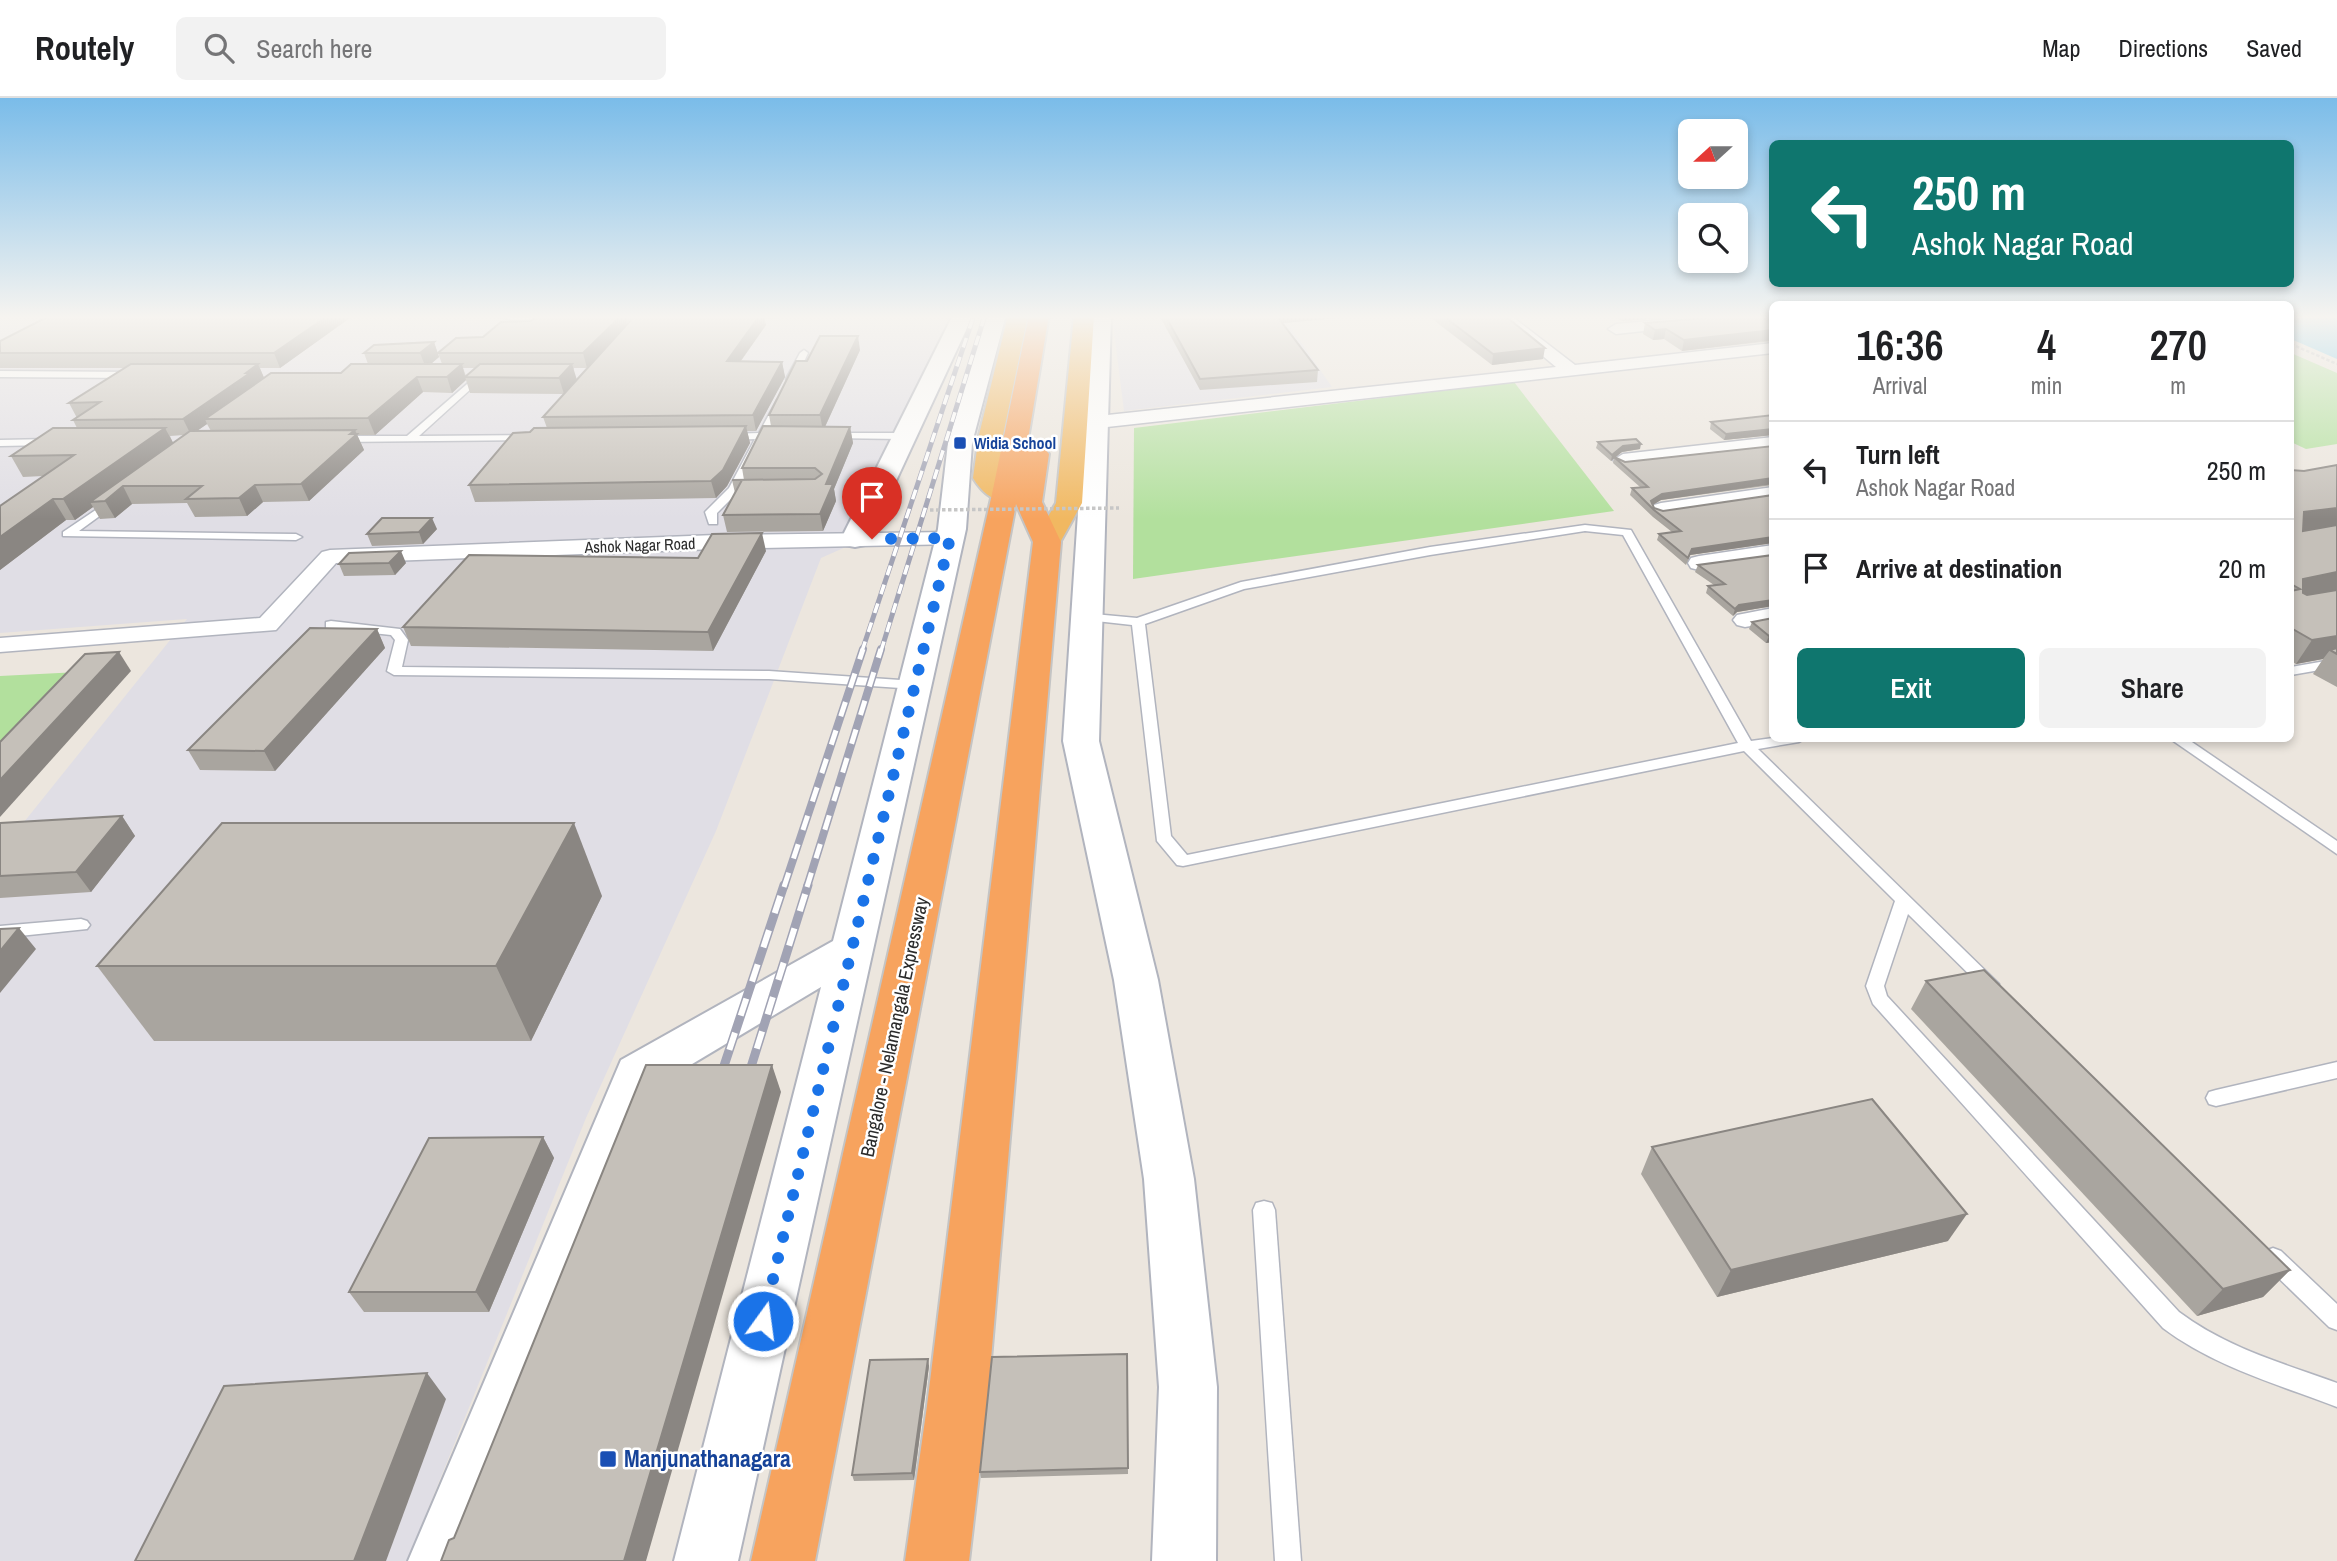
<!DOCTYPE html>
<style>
body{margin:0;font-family:"Archivo Narrow",sans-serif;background:#f2f2f2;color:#202124;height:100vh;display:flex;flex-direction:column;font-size:26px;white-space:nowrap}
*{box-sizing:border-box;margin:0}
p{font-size:23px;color:#757577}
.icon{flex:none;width:38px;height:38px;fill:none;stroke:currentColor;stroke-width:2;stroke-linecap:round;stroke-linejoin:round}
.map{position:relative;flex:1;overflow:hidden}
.drawer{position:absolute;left:1769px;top:203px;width:525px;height:441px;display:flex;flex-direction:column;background:#fff;border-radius:10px;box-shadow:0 4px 10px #0003}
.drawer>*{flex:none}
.guide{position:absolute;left:1769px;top:42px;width:525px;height:147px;border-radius:10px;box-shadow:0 4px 10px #0003;background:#0f766e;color:#fff;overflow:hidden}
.needle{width:46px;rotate:249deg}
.controls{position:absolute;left:1678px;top:21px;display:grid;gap:14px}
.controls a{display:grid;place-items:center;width:70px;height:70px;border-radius:10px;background:#fff;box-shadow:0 4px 10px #0003;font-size:35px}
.pin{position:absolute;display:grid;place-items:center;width:60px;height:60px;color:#fff;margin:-72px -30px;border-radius:50% 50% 50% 0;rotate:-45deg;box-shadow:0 0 7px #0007}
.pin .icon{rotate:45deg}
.me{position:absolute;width:77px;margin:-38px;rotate:14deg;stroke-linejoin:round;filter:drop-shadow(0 0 5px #0008)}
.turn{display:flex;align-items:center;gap:24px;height:147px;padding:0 28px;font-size:32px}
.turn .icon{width:91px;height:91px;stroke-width:2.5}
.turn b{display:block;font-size:49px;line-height:60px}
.eta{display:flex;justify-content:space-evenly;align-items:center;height:119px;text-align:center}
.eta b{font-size:42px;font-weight:600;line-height:49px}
.cta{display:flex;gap:14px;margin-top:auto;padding:14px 28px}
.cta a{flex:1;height:80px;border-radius:10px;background:#0f766e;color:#fff;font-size:28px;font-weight:600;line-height:80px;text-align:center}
.cta a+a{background:#f2f2f2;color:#202124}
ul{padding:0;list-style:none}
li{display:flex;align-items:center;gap:21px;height:98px;padding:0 28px;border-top:2px solid #e0e0e0}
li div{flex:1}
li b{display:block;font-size:26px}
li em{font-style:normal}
header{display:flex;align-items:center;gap:42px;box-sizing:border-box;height:98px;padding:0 35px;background:#fff;border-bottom:2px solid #e0e0e0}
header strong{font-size:33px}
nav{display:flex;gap:38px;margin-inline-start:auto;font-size:24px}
.search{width:490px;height:63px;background:#f2f2f2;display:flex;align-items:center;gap:18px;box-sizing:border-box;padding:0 24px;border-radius:10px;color:#757577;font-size:26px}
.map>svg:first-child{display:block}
.industrial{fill:#e0dee5}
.green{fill:#b2e09d}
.water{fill:#75c8ea}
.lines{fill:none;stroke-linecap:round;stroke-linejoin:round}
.service-casing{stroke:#b1b4be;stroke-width:3}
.minor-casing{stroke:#b1b4be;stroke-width:3}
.tertiary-casing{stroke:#b1b4be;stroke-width:4}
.trunk-casing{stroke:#c4c4c4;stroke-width:4}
.motorway-casing{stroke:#c4c4c4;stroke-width:4}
.path{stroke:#c4c4c4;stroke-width:2.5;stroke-dasharray:3.5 2;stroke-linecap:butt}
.service{fill:#fff;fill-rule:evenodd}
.minor{fill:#fff;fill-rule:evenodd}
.tertiary{fill:#fff;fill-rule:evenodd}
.trunk{fill:#f1b861;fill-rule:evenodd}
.motorway{fill:#f7a35e;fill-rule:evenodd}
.rail-far2-casing{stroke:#a1a3b4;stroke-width:5}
.rail-far1-casing{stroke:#a1a3b4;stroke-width:8}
.rail-casing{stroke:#a1a3b4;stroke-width:9}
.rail-far2{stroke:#fff;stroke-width:3.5;stroke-dasharray:10;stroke-linecap:butt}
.rail-far1{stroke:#fff;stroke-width:5;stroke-dasharray:15;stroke-linecap:butt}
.rail{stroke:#fff;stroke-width:6;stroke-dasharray:18;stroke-linecap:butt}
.path-bridge{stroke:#c4c4c4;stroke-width:3.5;stroke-dasharray:3.5 2.5;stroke-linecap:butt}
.wall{fill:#a9a59f;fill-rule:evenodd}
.shaded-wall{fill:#8a8682}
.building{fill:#c5c0b9;stroke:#8a8682;stroke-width:2}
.route{stroke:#1a73e8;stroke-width:12;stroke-dasharray:0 21.6}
.transit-dot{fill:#1a4fb4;stroke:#fff;stroke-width:2.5}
.labels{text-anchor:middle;stroke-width:5;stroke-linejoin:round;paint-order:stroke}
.far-transit-label{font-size:16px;font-weight:bold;fill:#164399;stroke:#fff;text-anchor:start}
.far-street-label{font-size:16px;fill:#2b2b2b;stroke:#fff}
.street-label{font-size:19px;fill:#2b2b2b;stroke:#fff}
.near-transit-label{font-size:23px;font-weight:bold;fill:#164399;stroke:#fff;text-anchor:start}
</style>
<header>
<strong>Routely</strong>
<div class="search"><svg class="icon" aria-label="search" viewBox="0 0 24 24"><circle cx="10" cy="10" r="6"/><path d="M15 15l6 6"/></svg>Search here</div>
<nav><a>Map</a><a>Directions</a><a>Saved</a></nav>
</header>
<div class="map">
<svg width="2337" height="1463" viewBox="0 0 2337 1463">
<rect width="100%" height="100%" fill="#ece6de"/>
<g class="industrial">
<polygon points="0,217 472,217 467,224 618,217 953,217 866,440 821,460 716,733 586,1020 407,1463 0,1463 0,726 24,724 187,521 0,535"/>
<polygon points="1112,217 1282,217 1332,289 1124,313"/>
</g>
<g class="green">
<polygon points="2291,255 2337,275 2337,346 2306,351 2291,344"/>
<polygon points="1514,284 1614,413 1133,481 1134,330"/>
<polygon points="79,574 0,656 0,578"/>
</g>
<polygon class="water" points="2291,217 2337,217 2337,261 2291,241"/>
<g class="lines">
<defs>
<g id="service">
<polygon points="492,217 594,217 590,219 512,222"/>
<polygon points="740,217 780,217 776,219 744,219"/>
<polygon points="804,252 808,255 796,281 788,283 786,281 800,255"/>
<polygon points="0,273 135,274 140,277 135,280 0,279"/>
<polygon points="481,274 486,277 484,279 419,338 530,337 534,338 534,342 338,344 333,341 338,338 407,338"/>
<polygon points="777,302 785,304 769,335 778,335 783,338 778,341 766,341 741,389 756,389 761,392 756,395 737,395 717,415 717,426 709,426 705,414 729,390 755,341 727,342 722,339 727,336 759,335"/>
<polygon points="832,335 903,335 908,338 903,341 828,340 827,338"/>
<polygon points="0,342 50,341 55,344 50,347 0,348"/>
<polygon points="112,401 117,404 116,406 79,433 296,436 302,439 296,442 63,438 63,434"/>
<path d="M1585 427 1631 432 1751 643 1773 640H1806L1799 644 1758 651 1999 886 1996 891H1984L1908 816 1884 888 1887 898 2179 1214C2227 1250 2282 1265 2337 1285V1309C2277 1286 2215 1269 2163 1230L1873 906 1866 888 1895 803 1744 653 1183 768 1177 767 1157 743 1132 527 1087 522 1083 521V515L1137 520 1241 484 1430 449ZM1585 433 1623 437 1738 645 1187 757 1171 738 1145 526 1244 491 1430 457Z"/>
<polygon points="331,523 400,531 408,542 402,569 769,573 915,583 922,587 915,591 769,581 394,577 387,573 395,542 391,537 326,530 326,524"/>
<polygon points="2337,561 2337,569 2291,577 2291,569"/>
<polygon points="2169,640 2186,640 2337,743 2337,756"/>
<polygon points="81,821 87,823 90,827 87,831 0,840 0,828"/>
<polygon points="2337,964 2337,980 2216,1008 2209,1006 2206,1000 2209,994 2216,992"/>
<polygon points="1264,1103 1272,1105 1275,1112 1301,1463 1275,1463 1253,1112 1256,1105"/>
<polygon points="2273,1150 2281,1153 2337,1206 2337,1232 2329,1229 2265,1167 2262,1160 2265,1153"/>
</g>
<g id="minor">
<polygon points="1494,217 1510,217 1575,267 1773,245 1773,255 1098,330 1089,324 1098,318 1556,269"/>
<polygon points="1683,220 1689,222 1691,225 1689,228 1616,236 1608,231 1616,226"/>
<polygon points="1773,339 1773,351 1623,368 1613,362 1623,356"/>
<polygon points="1773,389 1773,401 1661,417 1654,415 1651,411 1654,407 1661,405"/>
<polygon points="950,434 958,436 961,441 958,446 716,451 336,465 276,532 0,554 0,540 260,520 322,454 330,452 716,437"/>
<polygon points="1773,447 1773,461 1699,472 1691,470 1688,465 1691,460 1699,458"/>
<polygon points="1773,510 1773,524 1745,529 1737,527 1733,522 1737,517"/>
</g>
<g id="tertiary">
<polygon points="953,217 973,217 869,441 865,447 855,449 845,447 841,441"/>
<polygon points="986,217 1006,217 972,345 966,431 738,1463 674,1463 821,889 657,987 472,1463 408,1463 621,962 833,843 938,431 948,345"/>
<polygon points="1091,217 1111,217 1099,643 1158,882 1194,1081 1217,1289 1216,1463 1152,1463 1159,1289 1144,1081 1114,882 1063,643"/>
</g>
<g id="trunk">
<path d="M1008 217H1028L1003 337 999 380 1018 396 1014 402C995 406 983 396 973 380L979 337Z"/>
<polygon points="1074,217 1094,217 1082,405 1057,450 1047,452 1037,450 1033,444 1056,405"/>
</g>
<polygon id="motorway" points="1029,217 1049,217 1026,353 1036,348 1045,351 1049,356 1042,404 1061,444 987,1308 969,1463 905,1463 927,1308 1033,444 1016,406 815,1463 751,1463 992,396"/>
</defs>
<use href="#service" class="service-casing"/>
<use href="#minor" class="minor-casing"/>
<use href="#tertiary" class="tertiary-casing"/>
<use href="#trunk" class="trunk-casing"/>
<use href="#motorway" class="motorway-casing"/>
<polyline class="path" points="2291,246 2337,266"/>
<use href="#service" class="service"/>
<use href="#minor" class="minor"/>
<use href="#tertiary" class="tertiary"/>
<use href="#trunk" class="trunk"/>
<use href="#motorway" class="motorway"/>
<defs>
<g id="rail-far2">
<polyline points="862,553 974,217"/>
<polyline points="881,553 985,217"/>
</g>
<g id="rail-far1">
<polyline points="784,789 863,551"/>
<polyline points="807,789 881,551"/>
</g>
<g id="rail">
<polyline points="746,985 808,787"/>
<polyline points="718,986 784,787"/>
</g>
</defs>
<use href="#rail-far2" class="rail-far2-casing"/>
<use href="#rail-far1" class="rail-far1-casing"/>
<use href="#rail" class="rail-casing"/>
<use href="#rail-far2" class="rail-far2"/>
<use href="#rail-far1" class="rail-far1"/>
<use href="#rail" class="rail"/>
<polyline class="path-bridge" points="930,412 1119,410"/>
</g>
<g class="wall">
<path d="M51 217H354L280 270H260L264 280 341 275 368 266 364 255 434 244 439 259 431 266H442L438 255 531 223 538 217H763L766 227 741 263 782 264 785 279 756 333H747L750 345 727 388 716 400 475 404 469 387 530 334 547 330 543 319 587 270H574L564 296 470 295 466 282 452 295 423 294 375 337H357L364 352 309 403 263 404 247 418 195 419 187 405 132 406 115 420 100 421 93 409 75 422H66L0 472V408L43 378 23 379 11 358 77 330 73 322 77 320 69 305 125 270H0V243ZM463 270H475L466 278ZM207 326 211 333H197ZM184 337 173 345 170 338Z"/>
<polygon points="1159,217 1366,217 1282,225 1318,272 1317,284 1200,292"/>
<polygon points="1427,217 1504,217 1543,261 1492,267"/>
<polygon points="1609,217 1698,217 1622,223"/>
<polygon points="1773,217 1773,243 1682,253 1664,241 1653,242 1643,236 1645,225"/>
<polygon points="860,252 825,329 850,329 853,345 834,391 836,403 823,433 727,434 723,417 735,395 732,382 744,382 742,370 771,328 769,317 807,263"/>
<polygon points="1773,317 1773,337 1724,342 1710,331 1711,324"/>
<polygon points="1598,344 1640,351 1622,354 1615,359 1625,364 1773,348 1773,387 1661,402 1652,407 1654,410 1663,413 1773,397 1773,445 1690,457 1686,467 1657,442 1659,436 1672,434 1653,419 1630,397 1632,390 1640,389 1613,365 1614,360 1611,363 1596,350"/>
<polygon points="2337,367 2337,589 2313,576 2323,561 2296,566 2291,563 2291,372 2304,373"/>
<polygon points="437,431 423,446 372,448 367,436"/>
<polygon points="766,453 713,553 411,548 403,529 698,460"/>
<polygon points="1773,457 1773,508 1737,514 1733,518 1706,495 1708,488 1714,487 1695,474 1698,467"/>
<polygon points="406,465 395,477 344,478 339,466"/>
<polygon points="1773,520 1773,544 1766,545 1749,531 1752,524"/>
<polygon points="377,531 385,550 275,673 200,672 188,652"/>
<polygon points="122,718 135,738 91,794 0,800 0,725"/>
<polygon points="602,798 531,943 154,943 97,868"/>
<polygon points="1926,883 2290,1172 2263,1199 2197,1218 1911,911"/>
<polygon points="543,1039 554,1060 489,1214 364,1214 349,1194"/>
<polygon points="1652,1049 1948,1143 1717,1199 1641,1076"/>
<polygon points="1127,1256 1128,1376 981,1380 980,1374"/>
<polygon points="929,1268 914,1382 854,1383 852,1377"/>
</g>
<g class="shaded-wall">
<polygon points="329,217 354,217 280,270 274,255"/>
<polygon points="622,217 625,217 628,228 587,270 583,255"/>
<polygon points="760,217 763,217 766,227 730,278 727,263"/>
<polygon points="1275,217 1366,217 1275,226"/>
<polygon points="1373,217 1417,217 1373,220"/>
<polygon points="1623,217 1698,217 1622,223"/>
<polygon points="1666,231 1664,241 1653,242 1655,232"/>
<polygon points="1773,232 1773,242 1682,253 1684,242"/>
<polygon points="858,238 860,252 823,333 820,317"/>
<polygon points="434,244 439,259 426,270 420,255"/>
<polygon points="1545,250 1543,261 1492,267 1493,256"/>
<polygon points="782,264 785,279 756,333 753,317"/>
<polygon points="258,266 265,282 205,321 207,326 191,337 183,321"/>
<polygon points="462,266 466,282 452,295 447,279"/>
<polygon points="572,266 577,282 564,296 559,280"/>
<polygon points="417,279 423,294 375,337 368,320"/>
<polygon points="746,328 750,345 727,388 716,400 711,383"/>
<polygon points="850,329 853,345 834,391 836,403 823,433 820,416 826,386"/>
<polygon points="165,330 176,350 90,404 93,409 75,422 63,401"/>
<polygon points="1773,331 1773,337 1724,342 1726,336"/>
<polygon points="355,332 364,352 309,403 301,386"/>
<polygon points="1641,346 1640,351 1622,354 1611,363 1612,357 1623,348"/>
<polygon points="1773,380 1773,386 1661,402 1651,408 1651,403 1662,396"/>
<polygon points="255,387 263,404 247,418 239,400"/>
<polygon points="123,388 132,406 115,420 105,403"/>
<polygon points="53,401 66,422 0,472 0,439"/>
<polygon points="2337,410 2337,430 2291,436 2304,414"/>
<polygon points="432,420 437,431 423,446 419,434"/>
<polygon points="762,435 766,453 713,553 708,534"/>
<polygon points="1773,439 1773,445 1690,457 1686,467 1692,451"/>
<polygon points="401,453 406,465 395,477 389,465"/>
<polygon points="2337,474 2337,493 2293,503 2300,491 2303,481"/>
<polygon points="1773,502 1773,508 1737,514 1733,518 1735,511 1739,507"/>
<polygon points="377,531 385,550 275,673 264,653"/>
<polygon points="1773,537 1773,544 1766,545 1769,538"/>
<polygon points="2337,538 2337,556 2330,552 2323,561 2296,566 2312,542"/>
<polygon points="119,554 131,573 0,719 0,682"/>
<polygon points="122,718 135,738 91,794 76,774"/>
<polygon points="574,725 602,798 531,943 496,868"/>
<polygon points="19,830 36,851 0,895 0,853"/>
<polygon points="772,967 781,994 646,1463 624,1463"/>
<polygon points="543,1039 554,1060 489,1214 476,1194"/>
<polygon points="1967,1116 1948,1143 1717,1199 1731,1172"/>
<polygon points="2290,1172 2263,1199 2197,1218 2223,1191"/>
<polygon points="928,1261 929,1268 914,1382 912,1375"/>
<polygon points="427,1275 446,1301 386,1463 354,1463"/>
</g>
<g class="building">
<polygon points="51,217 329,217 274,255 0,255 0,243"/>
<polygon points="538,217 622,217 583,255 438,255 456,240 483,239 501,224 531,223"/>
<polygon points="632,217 760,217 727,263 782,264 753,317 543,319 631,222"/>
<polygon points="1165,217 1276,217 1318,272 1200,281"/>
<polygon points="1442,217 1504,217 1545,250 1493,256"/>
<polygon points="1740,217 1773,217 1773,232 1684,242 1666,231 1655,232 1645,225"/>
<polygon points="820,238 858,238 820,317 769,317 796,263 807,263"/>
<polygon points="434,244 420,255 364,255 374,247"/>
<polygon points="131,266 258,266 246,275 250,275 183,321 73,322 100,304 69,305"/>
<polygon points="351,266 462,266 447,279 417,279 368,320 205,321 271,275 341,275"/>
<polygon points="480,266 572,266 559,280 465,279"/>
<polygon points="1773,317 1773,331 1726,336 1711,324"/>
<polygon points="746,328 723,372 711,383 469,387 513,335 530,334 534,330"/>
<polygon points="763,328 850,329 826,386 833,386 820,416 723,417 742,382 732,382 815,381 822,376 815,370 742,370"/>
<polygon points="53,330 165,330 63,401 53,401 0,439 0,408 74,357 11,358"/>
<polygon points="355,332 350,336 357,336 301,386 255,387 239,400 186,401 202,388 123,388 105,403 90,404 190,333"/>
<polygon points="1636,341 1641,346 1623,348 1612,357 1598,344"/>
<polygon points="1773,348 1773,380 1662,396 1651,403 1654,410 1663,413 1773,397 1773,439 1692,451 1688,460 1659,436 1681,433 1654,412 1632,390 1648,389 1614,359 1625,364"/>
<polygon points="2337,367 2337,410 2304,414 2303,433 2337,427 2337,474 2303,481 2303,495 2307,497 2337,492 2337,538 2312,542 2291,530 2291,493 2300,491 2291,486 2291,372 2304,373"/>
<polygon points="382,420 432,420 419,434 367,436"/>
<polygon points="762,435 708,534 403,529 469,457 698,460 712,436"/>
<polygon points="401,453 389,465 339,466 349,455"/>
<polygon points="1773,457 1773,502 1739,507 1735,511 1708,488 1725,486 1698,467"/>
<polygon points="1773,520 1773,537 1769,538 1752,524"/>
<polygon points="310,530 377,531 264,653 188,652"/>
<polygon points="2337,550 2337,556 2330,552"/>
<polygon points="119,554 0,682 0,644 85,556"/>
<polygon points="122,718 76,774 0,778 0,725"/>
<polygon points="222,725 574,725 496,868 97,868"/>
<polygon points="19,830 0,853 0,831"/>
<polygon points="1984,872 2290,1172 2223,1191 1926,883"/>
<polygon points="646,967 772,967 624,1463 441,1463 449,1442 454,1440"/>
<polygon points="1872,1001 1967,1116 1731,1172 1652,1049"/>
<polygon points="543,1039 476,1194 349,1194 429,1040"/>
<polygon points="1127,1256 1128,1370 980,1374 992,1259"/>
<polygon points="928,1261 912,1375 852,1377 870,1262"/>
<polygon points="427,1275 354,1463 135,1463 224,1288"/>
</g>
<linearGradient id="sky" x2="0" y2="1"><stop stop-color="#7abce9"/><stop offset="0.52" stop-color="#f6f4f0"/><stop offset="1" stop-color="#f6f4f0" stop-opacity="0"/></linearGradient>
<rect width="2337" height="421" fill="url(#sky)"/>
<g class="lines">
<polyline class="route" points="763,1223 950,440 872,441"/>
</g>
<g class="transit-dot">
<rect x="953" y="338" width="14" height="14" rx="3.5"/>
<rect x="599" y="1352" width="18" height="18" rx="3.5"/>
</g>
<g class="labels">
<g class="far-transit-label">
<text x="974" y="351">Widia School</text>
</g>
<g class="far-street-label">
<text transform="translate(640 447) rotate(-2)" y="6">Ashok Nagar Road</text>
</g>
<g class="street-label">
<text transform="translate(894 929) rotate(-78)" y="7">Bangalore - Nelamangala Expressway</text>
</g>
<g class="near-transit-label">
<text x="624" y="1369">Manjunathanagara</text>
</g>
</g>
</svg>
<div class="controls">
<a><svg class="needle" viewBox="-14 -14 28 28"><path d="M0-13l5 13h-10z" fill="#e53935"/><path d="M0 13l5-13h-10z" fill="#757577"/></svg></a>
<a><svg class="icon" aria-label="search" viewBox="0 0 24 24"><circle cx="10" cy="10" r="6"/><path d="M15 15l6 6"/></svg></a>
</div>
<div class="pin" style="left:872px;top:441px;background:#d93025"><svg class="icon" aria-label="arrive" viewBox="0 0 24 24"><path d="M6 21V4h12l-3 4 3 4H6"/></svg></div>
<svg class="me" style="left:763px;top:1223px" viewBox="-20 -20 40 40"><circle r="17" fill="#1a73e8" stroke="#fff" stroke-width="3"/><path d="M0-11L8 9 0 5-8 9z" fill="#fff"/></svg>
<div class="guide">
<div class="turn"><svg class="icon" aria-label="left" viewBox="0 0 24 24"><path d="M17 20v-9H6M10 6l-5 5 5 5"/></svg><div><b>250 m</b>Ashok Nagar Road</div></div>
</div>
<section class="drawer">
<div class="eta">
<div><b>16:36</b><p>Arrival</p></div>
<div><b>4</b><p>min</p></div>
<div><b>270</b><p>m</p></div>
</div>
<ul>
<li><svg class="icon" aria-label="left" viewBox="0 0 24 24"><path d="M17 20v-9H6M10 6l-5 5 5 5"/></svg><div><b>Turn left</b><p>Ashok Nagar Road</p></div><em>250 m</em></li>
<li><svg class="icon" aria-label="arrive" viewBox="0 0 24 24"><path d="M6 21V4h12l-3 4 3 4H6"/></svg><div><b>Arrive at destination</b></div><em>20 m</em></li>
</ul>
<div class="cta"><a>Exit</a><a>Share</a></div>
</section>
</div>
